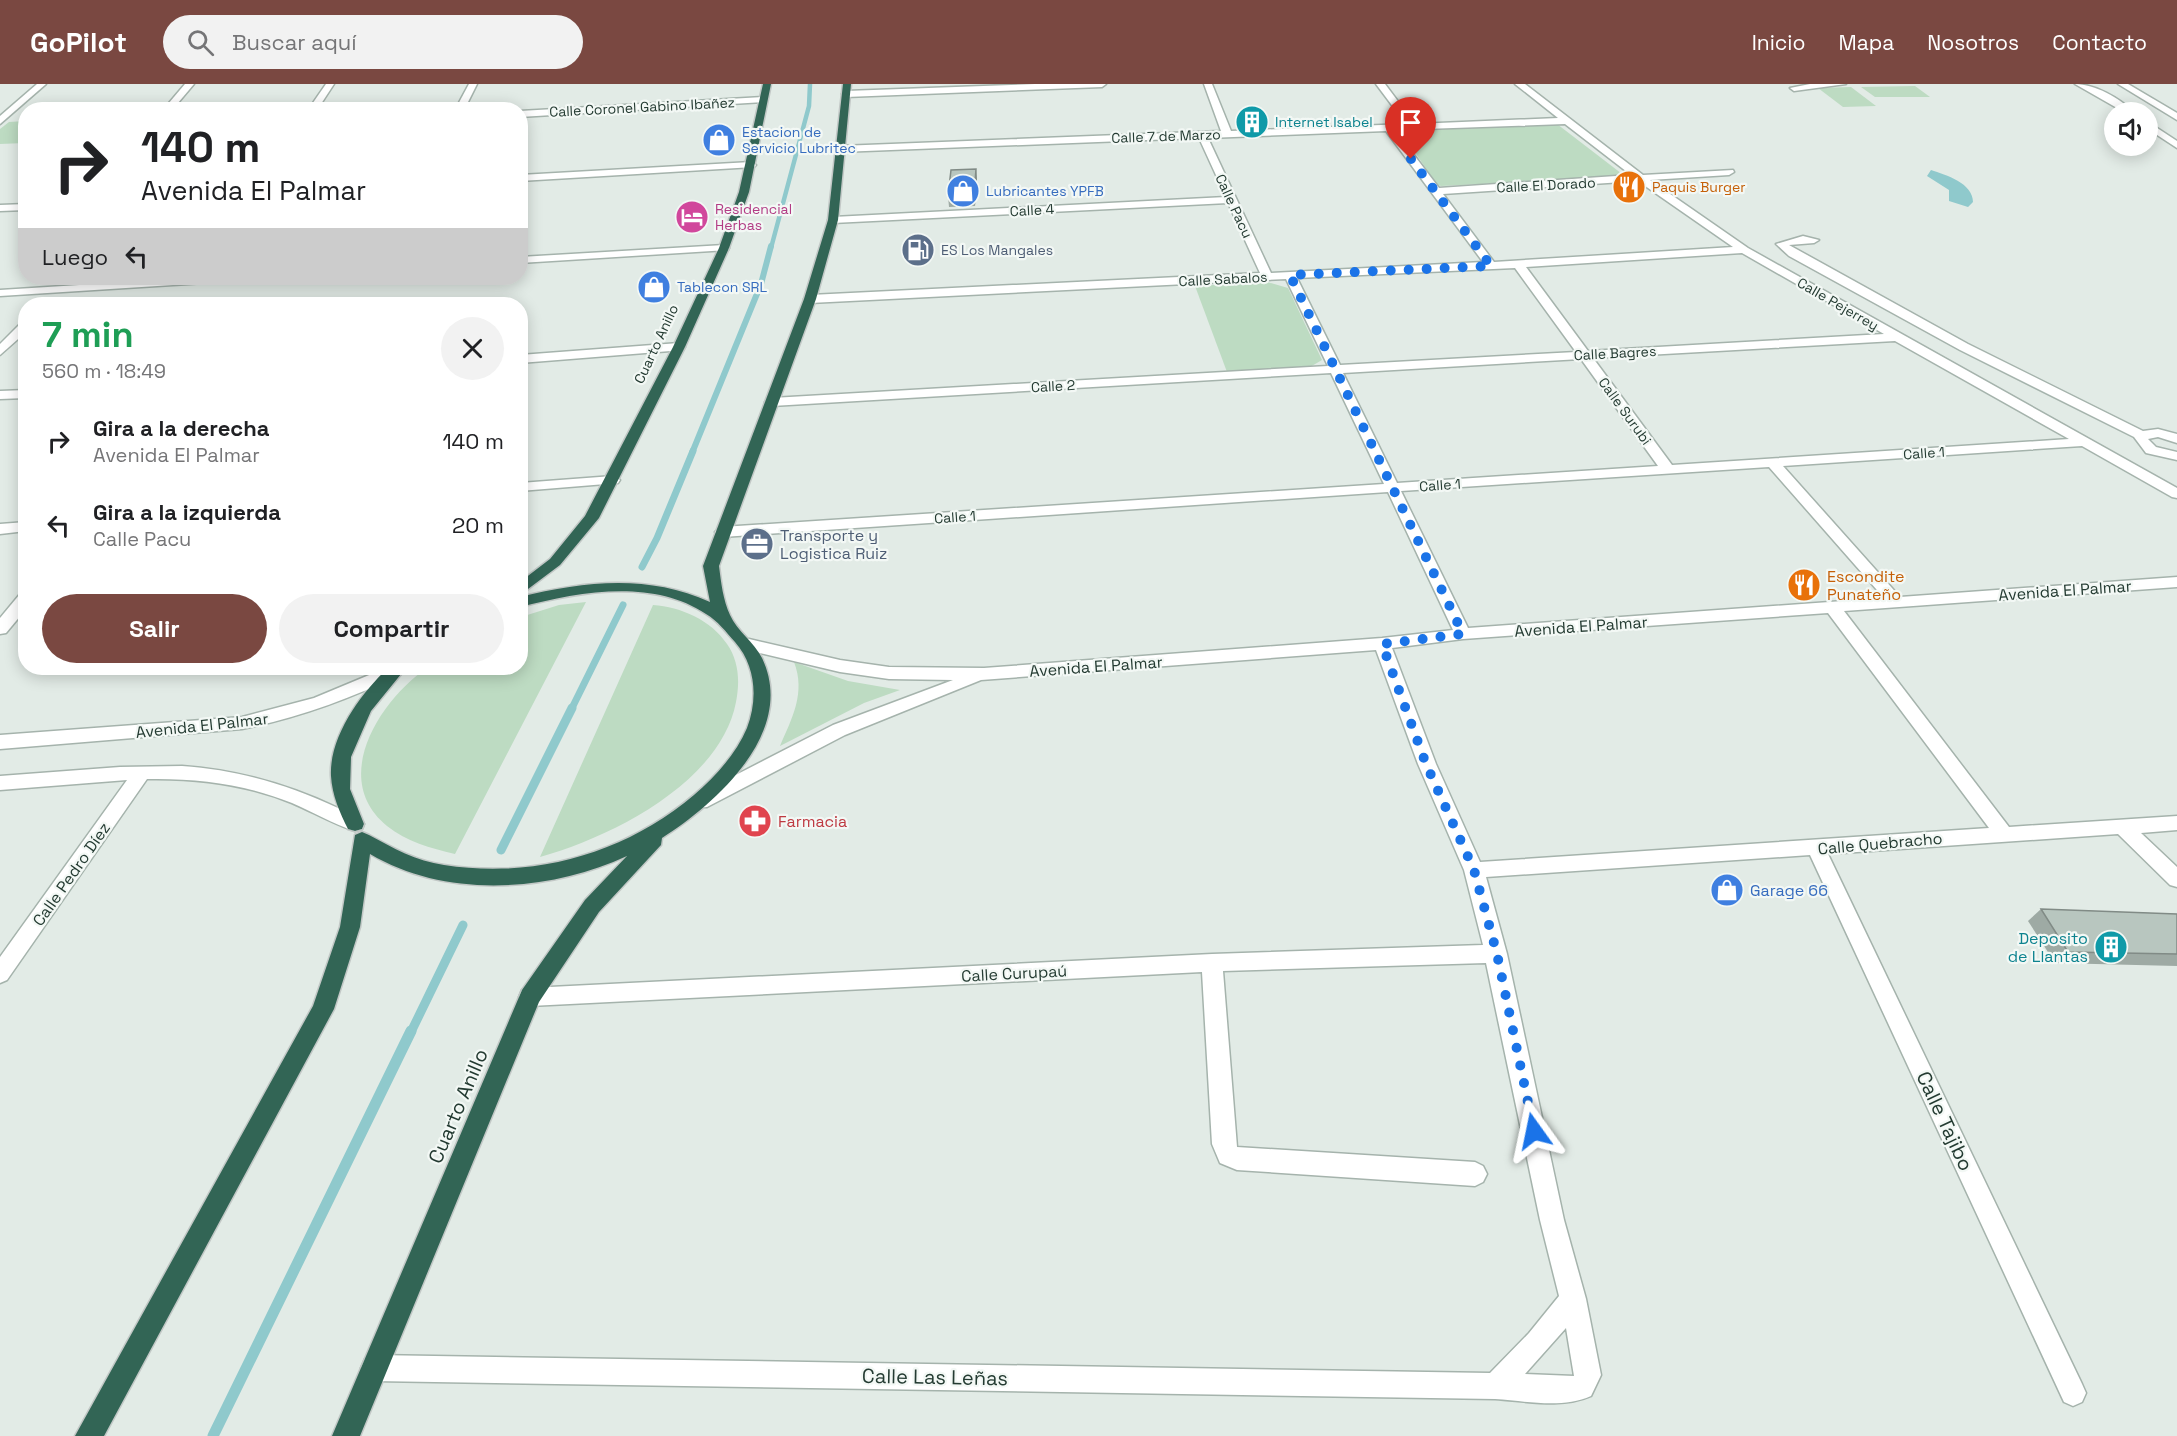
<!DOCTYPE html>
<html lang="es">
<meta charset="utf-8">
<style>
body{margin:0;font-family:"Space Grotesk",sans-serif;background:#f2f2f2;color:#202124;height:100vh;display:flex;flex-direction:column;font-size:22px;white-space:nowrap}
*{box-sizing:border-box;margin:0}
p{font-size:20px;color:#757577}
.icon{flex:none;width:33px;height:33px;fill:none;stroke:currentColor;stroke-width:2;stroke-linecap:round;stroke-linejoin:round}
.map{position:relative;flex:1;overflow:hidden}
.sheet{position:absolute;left:18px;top:213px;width:510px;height:378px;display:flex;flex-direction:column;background:#fff;border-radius:24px;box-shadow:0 3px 15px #0003}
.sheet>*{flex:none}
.guide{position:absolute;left:18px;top:18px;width:510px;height:183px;border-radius:24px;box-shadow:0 3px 15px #0003;background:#fff;color:#202124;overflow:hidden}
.tools{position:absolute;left:2104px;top:18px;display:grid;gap:12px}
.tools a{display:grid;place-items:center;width:54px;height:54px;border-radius:50%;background:#fff;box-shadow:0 3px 15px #0003;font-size:30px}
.pin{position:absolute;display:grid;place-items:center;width:51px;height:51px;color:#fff;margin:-62px -26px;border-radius:50% 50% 50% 0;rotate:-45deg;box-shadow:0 0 6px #0007}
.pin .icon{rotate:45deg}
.me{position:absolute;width:66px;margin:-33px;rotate:348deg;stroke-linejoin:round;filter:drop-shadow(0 0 4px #0008)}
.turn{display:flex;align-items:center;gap:21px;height:126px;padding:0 24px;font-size:27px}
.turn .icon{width:78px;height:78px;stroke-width:2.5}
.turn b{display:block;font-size:42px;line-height:51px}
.then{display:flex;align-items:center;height:57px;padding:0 24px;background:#0003;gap:12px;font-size:22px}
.round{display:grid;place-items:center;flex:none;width:63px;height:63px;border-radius:32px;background:#f2f2f2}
.overview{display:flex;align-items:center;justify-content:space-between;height:102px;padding:0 24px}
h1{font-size:36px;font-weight:600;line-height:45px;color:#1e9e55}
.button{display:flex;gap:12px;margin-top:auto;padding:12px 24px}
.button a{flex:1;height:69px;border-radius:36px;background:#7a4841;color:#fff;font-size:24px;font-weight:600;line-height:69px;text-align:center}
.button a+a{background:#f2f2f2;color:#202124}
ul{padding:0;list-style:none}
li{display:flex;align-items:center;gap:18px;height:84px;padding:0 24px}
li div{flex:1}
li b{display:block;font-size:22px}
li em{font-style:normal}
header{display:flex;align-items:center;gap:36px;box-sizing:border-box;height:84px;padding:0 30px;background:#7a4841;color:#fff}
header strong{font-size:28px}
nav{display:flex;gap:33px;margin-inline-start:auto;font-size:21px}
.search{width:420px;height:54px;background:#f2f2f2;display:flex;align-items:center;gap:15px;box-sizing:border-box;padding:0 21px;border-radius:33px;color:#757577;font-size:22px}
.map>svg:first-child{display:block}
.green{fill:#bddbc2}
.water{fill:#8fc9cc}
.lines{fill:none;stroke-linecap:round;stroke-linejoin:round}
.stream-far4{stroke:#8fc9cc;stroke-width:4.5}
.stream-far3{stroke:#8fc9cc;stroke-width:6}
.stream-far2{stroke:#8fc9cc;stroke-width:7}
.stream-far1{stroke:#8fc9cc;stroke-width:9}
.stream{stroke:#8fc9cc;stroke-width:11}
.minor-casing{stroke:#a5b3ac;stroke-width:3}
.highway-casing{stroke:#c2c8c6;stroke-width:3}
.minor{fill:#fff;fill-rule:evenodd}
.highway{fill:#326555;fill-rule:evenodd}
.wall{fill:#9eaaa4}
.shaded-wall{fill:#818b86}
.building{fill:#b8c6bf;stroke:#818b86;stroke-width:1.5}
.route{stroke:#1a73e8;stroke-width:10;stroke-dasharray:0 18}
.labels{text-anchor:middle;stroke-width:4.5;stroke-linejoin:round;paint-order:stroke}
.far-street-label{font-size:14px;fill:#243b32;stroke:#f3f8f5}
.far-culture-label{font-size:14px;fill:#0d838f;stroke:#f3f8f5;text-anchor:start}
.far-shop-label{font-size:14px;fill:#366cbe;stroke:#f3f8f5;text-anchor:start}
.far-food-label{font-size:14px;fill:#c56008;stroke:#f3f8f5;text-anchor:start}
.far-hotel-label{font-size:14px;fill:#b23c85;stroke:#f3f8f5;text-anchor:start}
.far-service-label{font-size:14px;fill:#4e5e75;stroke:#f3f8f5;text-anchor:start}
.service-label{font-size:16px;fill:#4e5e75;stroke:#f3f8f5;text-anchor:start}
.food-label{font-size:16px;fill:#c56008;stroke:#f3f8f5;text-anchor:start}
.street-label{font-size:16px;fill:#243b32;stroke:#f3f8f5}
.health-label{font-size:16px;fill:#be3a42;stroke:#f3f8f5;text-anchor:start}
.shop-label{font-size:16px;fill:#366cbe;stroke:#f3f8f5;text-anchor:start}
.culture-label{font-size:16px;fill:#0d838f;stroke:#f3f8f5;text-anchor:end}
.near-street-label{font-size:20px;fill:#243b32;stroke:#f3f8f5}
</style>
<header>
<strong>GoPilot</strong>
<div class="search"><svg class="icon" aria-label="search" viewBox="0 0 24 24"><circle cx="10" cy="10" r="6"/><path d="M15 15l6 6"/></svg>Buscar aquí</div>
<nav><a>Inicio</a><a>Mapa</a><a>Nosotros</a><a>Contacto</a></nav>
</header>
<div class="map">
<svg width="2177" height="1352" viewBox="0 0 2177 1352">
<rect width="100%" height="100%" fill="#e2ebe6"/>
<g class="green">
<polygon points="1915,2 1930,13 1875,13 1861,3"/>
<polygon points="1851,3 1876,22 1843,23 1818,4"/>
<polygon points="25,37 25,59 0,60 0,45 9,38"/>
<polygon points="1557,40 1626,93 1441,102 1437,101 1402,49 1409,46"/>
<polygon points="1267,198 1288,204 1322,276 1310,283 1227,288 1195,202"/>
<path d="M586 518 455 770C430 764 407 758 387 742 329 695 380 616 427 584H520L521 533 559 521Z"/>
<path d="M653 521C681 523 711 536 727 560 739 577 740 598 736 618 721 698 612 753 540 773Z"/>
<path d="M794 578 848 597 900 606 864 619 780 662C792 634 806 609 794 578Z"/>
</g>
<path class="water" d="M1931 86C1946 91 1973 99 1973 118L1968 123 1949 117V106L1927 92Z"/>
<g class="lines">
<polyline class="stream-far4" points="771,164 809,22 810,0"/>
<polyline class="stream-far3" points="692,369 761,200 771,162"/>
<g class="stream-far2">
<polyline points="642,483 657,454 693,367"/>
<polyline points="571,626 623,521"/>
</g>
<g class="stream-far1">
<polyline points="501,766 572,624"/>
<polyline points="411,948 463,841"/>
</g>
<polyline class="stream" points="213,1352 411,947"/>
<defs>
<g id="minor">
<polygon points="37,0 46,0 0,40 0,32"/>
<polygon points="185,0 194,0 172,26 163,26"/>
<polygon points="326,0 334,0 317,26 308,26"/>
<polygon points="469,0 477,0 464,26 455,26"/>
<polygon points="1035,0 1106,0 1102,3 846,13 842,10 846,7"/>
<path d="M1204 0H1212L1231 47 1406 40 1376 0H1385L1415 40 1558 34 1515 0H1525L1643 91 1733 86 1734 88 1729 91 1650 96 1748 164 2177 404V414L2172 413 2082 362 1783 382 1900 513 2177 493V503L1844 527 2009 743 2177 732V746L2141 749 2177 783V803L2170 801 2118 750 1828 770 2082 1300 2086 1309 2082 1318 2073 1322 2064 1318 1810 771 1486 793 1507 870 1564 1136 1586 1215 1601 1291 1591 1312C1562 1325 1526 1317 1495 1315L374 1297 365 1293 361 1284 365 1275 374 1271 1490 1289 1529 1249 1559 1212 1540 1136 1486 879 1223 887 1237 1063 1475 1078 1483 1082 1487 1090 1483 1098 1475 1102 1237 1086 1220 1079 1212 1060 1202 888 530 922 522 920 519 913 522 906 530 904 1212 870 1483 861 1464 786 1418 680 1376 566 981 596 845 651 707 723H693L691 718 693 713 833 641 953 596 889 595 840 588 743 565 741 561 743 557 749 555 840 576 889 583 984 584 1382 554 1453 546 1388 408 722 453 715 448 722 443 1384 400 1331 289 772 322 765 318 772 314 1328 282 1286 195 810 219 804 215 810 211 1260 189 1228 119 833 139 828 136 833 133 1226 113 1199 54 840 68 835 65 840 62 1221 47ZM1565 40 1631 91 1439 104 1395 46ZM1386 47 1483 178 1271 189 1208 54ZM1638 97 1733 163 1494 178 1443 110ZM1742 169 1884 250 1588 267 1526 183ZM1515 184 1576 268 1340 281 1297 194ZM1895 257 2069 355 1672 381 1593 274ZM1581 275 1658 382 1397 399 1343 289ZM1769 383 1884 514 1468 544 1401 407ZM1828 529 1989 744 1480 778 1436 680 1392 564 1463 555ZM1566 1244 1574 1292 1525 1290Z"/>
<polygon points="1810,0 1846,0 1794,7 1790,4"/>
<path d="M2075 0C2095 0 2119 14 2134 28H2124Z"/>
<polygon points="2118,0 2128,0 2177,29 2177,36"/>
<polygon points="763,13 767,16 766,18 520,33 520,27"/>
<polygon points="2148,38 2177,57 2177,64 2148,45"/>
<polygon points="751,78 756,81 754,83 520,97 520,91"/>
<polygon points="26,120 26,126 0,127 0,121"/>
<polygon points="1803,152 1819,156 1814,159 1789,161 1968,260 2143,347 2158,345 2177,350 2177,359 2158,353 2148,355 2156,363 2177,368 2177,376 2146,369 2134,353 1960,266 1789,172 1776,160"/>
<polygon points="724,161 729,164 728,166 520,179 520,173"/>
<polygon points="190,194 242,194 236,197 0,212 0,206"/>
<polygon points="22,238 26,238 26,248 0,271 0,260"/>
<polygon points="679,259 685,263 683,266 520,279 520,271"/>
<polygon points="26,306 26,314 0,315 0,307"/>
<polygon points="613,392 620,396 618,399 520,407 520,399"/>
<polygon points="26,438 26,447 0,450 0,440"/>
<polygon points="26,509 26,525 6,549 0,550 0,534 20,510"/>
<path d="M386 584H402L403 586 401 590C350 615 298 634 242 645L0 665V651L242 633 314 614Z"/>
<path d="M182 682C238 686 287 700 338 724 347 728 360 731 364 740L362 745 355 747C333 740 313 728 292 719 245 700 197 694 147 695L7 896 0 899V873L127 696 0 706V692L120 683Z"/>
</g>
<g id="highway">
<polygon points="763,0 771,0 749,108 729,164 685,263 599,434 560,481 520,511 520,498 550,475 585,432 673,263 719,164 739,108"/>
<path d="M843 0H851L838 136 816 215 719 482C721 498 723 516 730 531 737 547 754 558 762 574 797 647 717 719 662 754L661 761 599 828 539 918 360 1352H332L522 906 585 816 627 772C549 808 446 815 370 770L360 843 334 925 104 1352H75L313 922 340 843 355 751 362 748 369 751C393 764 416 777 444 781 534 795 624 770 694 711 715 693 736 670 747 644 758 615 756 582 735 558 726 548 718 537 706 530 652 494 579 508 520 523V513C585 497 648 490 710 518L703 482 804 215 828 136Z"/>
<path d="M388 584H406L371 627 351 673 350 705 364 740 362 745 355 747 348 745C340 729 332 711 331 692 329 653 361 609 388 584Z"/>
</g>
</defs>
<use href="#minor" class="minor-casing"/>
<use href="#highway" class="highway-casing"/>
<use href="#minor" class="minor"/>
<use href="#highway" class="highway"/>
</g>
<g class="wall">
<polygon points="976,85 977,96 975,122 949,123 948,112"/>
<polygon points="2041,825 2177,830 2177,882 2055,879 2028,837"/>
</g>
<polygon class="shaded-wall" points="976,85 977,96 975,122 974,111"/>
<g class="building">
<polygon points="976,85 974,111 948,112 951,86"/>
<polygon points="2041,825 2177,830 2177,870 2068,868"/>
</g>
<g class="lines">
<polyline class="route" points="1411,75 1491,182 1290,191 1463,550 1382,560 1426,680 1474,786 1497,870 1534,1047"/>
</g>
<defs>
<symbol id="building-disc" viewBox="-11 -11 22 22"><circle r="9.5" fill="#0f9aa8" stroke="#f3f8f5"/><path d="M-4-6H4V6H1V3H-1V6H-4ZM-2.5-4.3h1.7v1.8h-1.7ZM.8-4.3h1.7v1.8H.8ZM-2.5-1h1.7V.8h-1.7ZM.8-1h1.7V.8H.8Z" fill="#fff"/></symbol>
<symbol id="shop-disc" viewBox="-11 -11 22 22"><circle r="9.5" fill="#3f7fe0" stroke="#f3f8f5"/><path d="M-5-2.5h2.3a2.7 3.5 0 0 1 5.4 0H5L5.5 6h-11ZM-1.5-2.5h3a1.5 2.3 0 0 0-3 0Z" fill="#fff"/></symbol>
<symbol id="restaurant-disc" viewBox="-11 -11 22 22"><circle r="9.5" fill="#e8710a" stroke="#f3f8f5"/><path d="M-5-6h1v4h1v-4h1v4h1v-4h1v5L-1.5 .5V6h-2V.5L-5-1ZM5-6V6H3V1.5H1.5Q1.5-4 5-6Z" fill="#fff"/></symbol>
<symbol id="hotel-disc" viewBox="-11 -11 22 22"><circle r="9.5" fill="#d1479c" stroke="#f3f8f5"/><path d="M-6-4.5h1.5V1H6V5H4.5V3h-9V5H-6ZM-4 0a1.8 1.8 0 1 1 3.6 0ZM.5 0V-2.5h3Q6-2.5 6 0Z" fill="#fff"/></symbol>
<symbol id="fuel-disc" viewBox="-11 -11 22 22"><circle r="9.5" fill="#5c6f8a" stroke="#f3f8f5"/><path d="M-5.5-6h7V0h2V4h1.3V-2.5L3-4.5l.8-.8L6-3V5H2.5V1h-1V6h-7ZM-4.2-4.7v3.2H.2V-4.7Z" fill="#fff"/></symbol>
<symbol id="office-disc" viewBox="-11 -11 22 22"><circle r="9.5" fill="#5c6f8a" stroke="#f3f8f5"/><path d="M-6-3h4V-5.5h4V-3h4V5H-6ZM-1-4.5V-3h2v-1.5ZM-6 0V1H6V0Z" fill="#fff"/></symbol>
<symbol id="pharmacy-disc" viewBox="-11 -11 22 22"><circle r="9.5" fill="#e0444e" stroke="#f3f8f5"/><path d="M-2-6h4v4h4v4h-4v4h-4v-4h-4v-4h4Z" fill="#fff"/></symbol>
</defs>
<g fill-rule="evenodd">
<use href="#building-disc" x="1233" y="19" width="38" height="38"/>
<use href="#shop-disc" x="700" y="37" width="38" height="38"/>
<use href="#restaurant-disc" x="1610" y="84" width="38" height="38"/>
<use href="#shop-disc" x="944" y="88" width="38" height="38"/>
<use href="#hotel-disc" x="673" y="114" width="38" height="38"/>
<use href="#fuel-disc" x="899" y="147" width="38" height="38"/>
<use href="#shop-disc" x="635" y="184" width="38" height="38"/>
<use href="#office-disc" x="738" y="441" width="38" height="38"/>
<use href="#restaurant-disc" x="1785" y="482" width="38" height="38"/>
<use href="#pharmacy-disc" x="736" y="718" width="38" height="38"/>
<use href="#shop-disc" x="1708" y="787" width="38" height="38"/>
<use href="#building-disc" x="2092" y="844" width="38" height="38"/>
</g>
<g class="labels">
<g class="far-street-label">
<text transform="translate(642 23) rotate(-3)" y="5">Calle Coronel Gabino Ibañez</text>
<text transform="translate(1166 52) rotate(-2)" y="5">Calle 7 de Marzo</text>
<text transform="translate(1546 101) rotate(-3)" y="5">Calle El Dorado</text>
<text transform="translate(1234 122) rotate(65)" y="5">Calle Pacu</text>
<text transform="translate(1032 126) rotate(-3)" y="5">Calle 4</text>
<text transform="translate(1223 195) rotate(-3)" y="5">Calle Sabalos</text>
<text transform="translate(1838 220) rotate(30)" y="5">Calle Pejerrey</text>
<text transform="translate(656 260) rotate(-65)" y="5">Cuarto Anillo</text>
<text transform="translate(1615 269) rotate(-3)" y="5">Calle Bagres</text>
<text transform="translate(1053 302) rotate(-3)" y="5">Calle 2</text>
<text transform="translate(1625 327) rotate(54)" y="5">Calle Surubi</text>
<text transform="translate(1924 369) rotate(-4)" y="5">Calle 1</text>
<text transform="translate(1440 401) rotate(-4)" y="5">Calle 1</text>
<text transform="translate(955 433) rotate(-4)" y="5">Calle 1</text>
</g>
<g class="far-culture-label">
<text x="1275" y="43">Internet Isabel</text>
</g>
<g class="far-shop-label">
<text x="742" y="53">Estacion de<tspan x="742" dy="16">Servicio Lubritec</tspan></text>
<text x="986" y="112">Lubricantes YPFB</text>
<text x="677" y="208">Tablecon SRL</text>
</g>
<g class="far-food-label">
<text x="1652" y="108">Paquis Burger</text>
</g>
<g class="far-hotel-label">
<text x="715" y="130">Residencial<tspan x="715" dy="16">Herbas</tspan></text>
</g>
<g class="far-service-label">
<text x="941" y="171">ES Los Mangales</text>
</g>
<g class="service-label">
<text x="780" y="457">Transporte y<tspan x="780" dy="18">Logistica Ruiz</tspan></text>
</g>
<g class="food-label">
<text x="1827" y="498">Escondite<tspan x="1827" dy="18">Punateño</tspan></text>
</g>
<g class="street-label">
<text transform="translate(2065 506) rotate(-4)" y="6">Avenida El Palmar</text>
<text transform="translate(1581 542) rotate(-4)" y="6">Avenida El Palmar</text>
<text transform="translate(1096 582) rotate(-4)" y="6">Avenida El Palmar</text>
<text transform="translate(202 641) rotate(-6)" y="6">Avenida El Palmar</text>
<text transform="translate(1880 759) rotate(-5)" y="6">Calle Quebracho</text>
<text transform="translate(71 790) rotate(-55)" y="6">Calle Pedro Díez</text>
<text transform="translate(1014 889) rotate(-3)" y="6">Calle Curupaú</text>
</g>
<g class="health-label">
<text x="778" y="743">Farmacia</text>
</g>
<g class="shop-label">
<text x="1750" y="812">Garage 66</text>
</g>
<g class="culture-label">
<text x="2088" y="860">Deposito<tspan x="2088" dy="18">de Llantas</tspan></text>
</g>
<g class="near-street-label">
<text transform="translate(458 1022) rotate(-67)" y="7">Cuarto Anillo</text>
<text transform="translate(1945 1037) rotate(65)" y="7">Calle Tajibo</text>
<text transform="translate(935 1293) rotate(1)" y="7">Calle Las Leñas</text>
</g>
</g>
</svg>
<div class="tools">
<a><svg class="icon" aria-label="sound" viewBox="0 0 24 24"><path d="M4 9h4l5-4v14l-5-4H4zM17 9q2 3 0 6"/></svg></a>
</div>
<div class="pin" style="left:1411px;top:75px;background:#d93025"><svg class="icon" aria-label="arrive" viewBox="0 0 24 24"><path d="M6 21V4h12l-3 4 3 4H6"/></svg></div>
<svg class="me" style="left:1534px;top:1047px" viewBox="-20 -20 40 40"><path d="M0-17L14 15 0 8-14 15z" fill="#1a73e8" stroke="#fff" stroke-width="4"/></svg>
<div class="guide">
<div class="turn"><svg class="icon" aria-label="right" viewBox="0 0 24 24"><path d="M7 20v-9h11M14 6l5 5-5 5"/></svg><div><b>140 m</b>Avenida El Palmar</div></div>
<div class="then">Luego<svg class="icon" aria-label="left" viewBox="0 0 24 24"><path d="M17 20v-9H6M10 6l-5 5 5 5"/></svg></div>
</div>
<section class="sheet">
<div class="overview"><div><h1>7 min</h1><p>560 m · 18:49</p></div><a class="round"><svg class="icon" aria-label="close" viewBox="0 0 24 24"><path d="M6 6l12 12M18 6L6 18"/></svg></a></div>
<ul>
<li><svg class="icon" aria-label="right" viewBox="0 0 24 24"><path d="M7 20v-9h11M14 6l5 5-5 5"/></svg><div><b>Gira a la derecha</b><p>Avenida El Palmar</p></div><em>140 m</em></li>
<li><svg class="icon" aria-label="left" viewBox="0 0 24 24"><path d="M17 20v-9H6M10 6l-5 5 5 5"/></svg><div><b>Gira a la izquierda</b><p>Calle Pacu</p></div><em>20 m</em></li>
</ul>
<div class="button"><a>Salir</a><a>Compartir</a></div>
</section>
</div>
